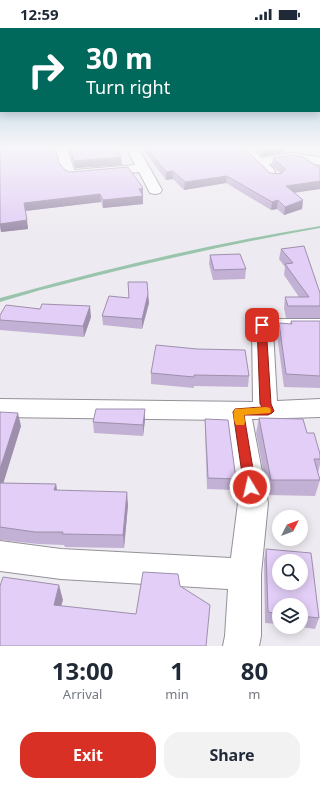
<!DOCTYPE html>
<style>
body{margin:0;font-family:"Noto Sans",sans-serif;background:#f2f2f3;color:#1f2937;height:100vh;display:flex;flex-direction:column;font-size:15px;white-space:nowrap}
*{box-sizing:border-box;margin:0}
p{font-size:13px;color:#747a83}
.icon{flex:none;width:22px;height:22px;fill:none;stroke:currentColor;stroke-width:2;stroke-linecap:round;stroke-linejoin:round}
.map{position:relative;height:618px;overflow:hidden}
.sheet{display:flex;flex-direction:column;background:#fff;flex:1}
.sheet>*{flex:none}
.banner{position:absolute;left:0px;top:0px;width:320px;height:84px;box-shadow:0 2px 10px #0003;background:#00695c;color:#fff;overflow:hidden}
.needle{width:26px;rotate:48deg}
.controls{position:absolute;left:272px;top:482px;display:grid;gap:8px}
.controls a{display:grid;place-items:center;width:36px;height:36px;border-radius:50%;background:#fff;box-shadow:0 2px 10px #0003;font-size:20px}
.pin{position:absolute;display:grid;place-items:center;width:34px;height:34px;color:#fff;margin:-17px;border-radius:8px;box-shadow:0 2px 6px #0006}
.me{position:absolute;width:44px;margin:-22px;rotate:351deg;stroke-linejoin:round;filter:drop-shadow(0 0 3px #0008)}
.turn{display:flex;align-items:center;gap:14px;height:84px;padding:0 20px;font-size:18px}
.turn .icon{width:52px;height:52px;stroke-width:2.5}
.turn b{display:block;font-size:28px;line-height:34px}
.eta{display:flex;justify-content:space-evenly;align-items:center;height:68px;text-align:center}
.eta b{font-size:24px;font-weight:700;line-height:28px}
.primary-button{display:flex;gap:8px;margin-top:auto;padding:8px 20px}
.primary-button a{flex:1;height:46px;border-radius:16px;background:#d93025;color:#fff;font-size:16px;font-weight:700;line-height:46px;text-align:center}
.primary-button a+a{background:#f2f2f3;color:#1f2937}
.status{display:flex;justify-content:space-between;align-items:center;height:28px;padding:0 20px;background:#fff;direction:ltr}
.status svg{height:11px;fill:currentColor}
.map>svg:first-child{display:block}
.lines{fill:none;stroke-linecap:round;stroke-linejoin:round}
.stream{fill:#9ac5ac;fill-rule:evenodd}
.minor-casing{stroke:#949198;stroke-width:2}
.minor{fill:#fff;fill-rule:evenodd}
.wall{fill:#c2b1d4}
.shaded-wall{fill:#9e90ac}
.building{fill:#e2cef6;stroke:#9e90ac;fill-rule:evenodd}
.route{fill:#d93025;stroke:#8d1f18}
.slow{fill:#f59e0b}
</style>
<div class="status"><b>12:59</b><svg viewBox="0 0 49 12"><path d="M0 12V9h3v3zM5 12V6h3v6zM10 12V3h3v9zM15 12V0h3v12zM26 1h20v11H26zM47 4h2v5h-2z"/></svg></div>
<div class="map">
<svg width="320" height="618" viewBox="0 0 320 618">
<rect width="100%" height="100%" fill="#eeeaf1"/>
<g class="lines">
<path class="stream" d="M320 198V200C230 216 141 236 53 259 35 263 18 269 0 274V270L15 266C115 238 217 215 320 198Z"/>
<defs>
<g id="minor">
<path d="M55 119H67L74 142 135 137 126 119H138L162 162 160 165 155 166 150 165 139 144 71 150C58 147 58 130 55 119Z"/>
<polygon points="237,119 250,119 262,130 290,125 320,129 320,137 290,133 269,136 275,143 274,146 264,146"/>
<polygon points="262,291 320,291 320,303 273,303 277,373 320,371 320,389 252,391 268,475 261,546 261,608 259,618 223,618 225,608 228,561 61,551 0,543 0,513 61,521 231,530 238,475 227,392 0,389 0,371 253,374 252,297 255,293"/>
</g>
</defs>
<use href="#minor" class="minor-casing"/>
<use href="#minor" class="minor"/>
</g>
<g class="wall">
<polygon points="0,119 59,135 65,142 70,144 143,160 143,176 103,180 101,174 25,183 28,201 1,204 0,199"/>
<polygon points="68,119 114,119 122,137 75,140"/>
<polygon points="141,119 243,119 270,145 281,146 272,137 273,130 320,140 320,161 294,165 303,172 302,181 284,187 277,181 271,182 226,155 184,162 173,151 166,152"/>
<polygon points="253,119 284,119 283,125 262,128"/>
<polygon points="281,221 320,265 320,290 286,290 284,280 285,269 299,269 284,247 285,239 279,231"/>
<polygon points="210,227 246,241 245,251 213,252 209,236"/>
<polygon points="148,266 149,275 142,301 103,297 102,288 128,270"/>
<polygon points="40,281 91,289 84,309 0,302 0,287"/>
<polygon points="291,293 320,293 320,360 284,359 277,307 279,295 290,296"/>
<polygon points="151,345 249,348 248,359 194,358 194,360 151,356"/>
<polygon points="0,384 21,398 3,455 56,456 57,462 128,477 124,520 65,519 64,517 38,516 0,512"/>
<polygon points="259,390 307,405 320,426 320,436 318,445 320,452 315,468 268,467 256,405"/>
<polygon points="205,391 236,451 235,462 207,461 205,402"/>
<polygon points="145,392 143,408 94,405 93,394"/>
<polygon points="266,521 319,590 315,601 301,599 301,577 279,577 279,596 265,595 264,532"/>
</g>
<g class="shaded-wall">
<polygon points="274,119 284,119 283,125 262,128 263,121"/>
<polygon points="121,129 122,137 75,140 74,133"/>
<polygon points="173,143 173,151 166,152 166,144"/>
<polygon points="227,148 226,155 184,162 185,154"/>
<polygon points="320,153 320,161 284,166 286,158"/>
<polygon points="143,160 143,176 103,180 103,172 139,161"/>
<polygon points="100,166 101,174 25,183 24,175"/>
<polygon points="278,172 277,181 271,182 272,174"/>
<polygon points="303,172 302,181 284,187 285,179"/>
<polygon points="27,192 28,201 1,204 0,196"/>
<polygon points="148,266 149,275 142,301 142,291"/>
<polygon points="90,278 91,289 84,309 83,298"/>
<polygon points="145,381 145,392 143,408 143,397"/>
<polygon points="18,385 21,398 0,466 0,441"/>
<polygon points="56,456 58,469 54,462"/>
<polygon points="127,464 128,477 124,520 123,507"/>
<polygon points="59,557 63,572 57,591 54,577"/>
</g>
<g class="building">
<polygon points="0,119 55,119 59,135 65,142 70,144 128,139 143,160 139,161 143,168 103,172 100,166 24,175 27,192 0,196"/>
<polygon points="70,119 114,119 121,129 74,133"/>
<polygon points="146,119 243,119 270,145 281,146 285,141 273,130 291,127 303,129 320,140 320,153 286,158 303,172 285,179 278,172 272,174 227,148 185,154 173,143 166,144"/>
<polygon points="261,119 274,119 263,121"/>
<polygon points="304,218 320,265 320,278 288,278 285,269 309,269 285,236 293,235 281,221"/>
<polygon points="240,226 246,241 214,242 210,227"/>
<polygon points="128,254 147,254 148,266 142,291 102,288 109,268 129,270"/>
<polygon points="42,276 90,278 83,298 0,292 0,287 6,277 40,281"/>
<polygon points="291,293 320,293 320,348 286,346 279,295 292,296"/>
<polygon points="156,317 197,321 245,322 249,348 194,347 194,349 151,345"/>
<polygon points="96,381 145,381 143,397 93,394"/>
<polygon points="0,384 18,385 0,441"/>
<polygon points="259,390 303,391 307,405 314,405 320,426 320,431 314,431 320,452 271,452"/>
<polygon points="205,391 228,392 236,451 208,450"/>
<polygon points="0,455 56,456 54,462 127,464 123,507 62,506 63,504 35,504 0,499"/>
<path d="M266 521 311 525 319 590 301 588V577H279V586L268 584ZM279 533H301V555H279Z"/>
<polygon points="143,544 178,546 180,558 210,577 206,618 0,618 0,558 3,549 59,557 54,577 136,586"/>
</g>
<linearGradient id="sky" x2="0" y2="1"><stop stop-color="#89bbd0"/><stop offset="0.58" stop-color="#f7f6f9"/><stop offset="1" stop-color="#f7f6f9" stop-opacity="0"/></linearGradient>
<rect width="320" height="206" fill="url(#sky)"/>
<polygon class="route" points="259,295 265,295 266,297 271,376 274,383 272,385 268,387 244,387 256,459 255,463 250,465 246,463 244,459 233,384 235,381 262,379 260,376 257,297"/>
<path class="slow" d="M266 379 270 380 271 383 270 385 244 387 245 394 244 397H236C234 393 232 385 235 381Z"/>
</svg>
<div class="controls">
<a><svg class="needle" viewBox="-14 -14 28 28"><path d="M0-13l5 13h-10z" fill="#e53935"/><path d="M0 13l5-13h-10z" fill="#747a83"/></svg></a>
<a><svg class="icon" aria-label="search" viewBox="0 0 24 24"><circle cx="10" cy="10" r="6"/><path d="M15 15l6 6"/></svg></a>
<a><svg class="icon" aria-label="layers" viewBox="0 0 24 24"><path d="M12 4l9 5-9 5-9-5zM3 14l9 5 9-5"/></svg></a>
</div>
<div class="pin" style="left:262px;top:297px;background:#d93025"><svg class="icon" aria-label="arrive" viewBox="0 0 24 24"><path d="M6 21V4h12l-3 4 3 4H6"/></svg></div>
<svg class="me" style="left:250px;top:459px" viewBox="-20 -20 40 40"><circle r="17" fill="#d93025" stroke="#fff" stroke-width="3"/><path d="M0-11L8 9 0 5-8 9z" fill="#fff"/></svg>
<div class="banner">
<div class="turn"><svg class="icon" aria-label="right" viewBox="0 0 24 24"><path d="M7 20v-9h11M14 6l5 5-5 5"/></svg><div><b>30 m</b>Turn right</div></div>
</div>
</div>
<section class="sheet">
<div class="eta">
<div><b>13:00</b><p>Arrival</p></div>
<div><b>1</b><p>min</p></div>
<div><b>80</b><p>m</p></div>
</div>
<div class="primary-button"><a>Exit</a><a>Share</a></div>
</section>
